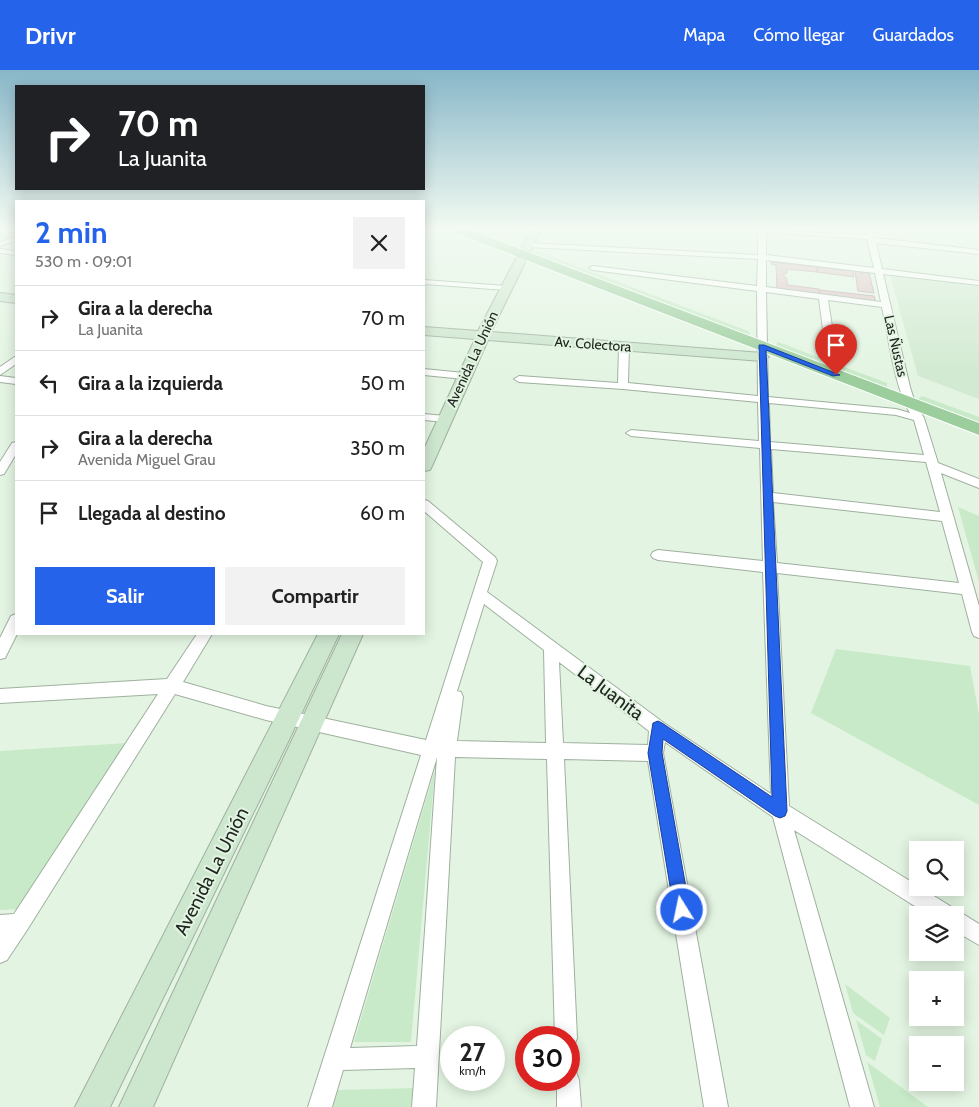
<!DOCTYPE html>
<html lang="es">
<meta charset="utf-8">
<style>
body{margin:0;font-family:Cabin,sans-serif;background:#f2f2f2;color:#222;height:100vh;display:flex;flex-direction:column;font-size:19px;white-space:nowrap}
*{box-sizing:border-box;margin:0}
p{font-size:16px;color:#767676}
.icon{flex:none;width:28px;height:28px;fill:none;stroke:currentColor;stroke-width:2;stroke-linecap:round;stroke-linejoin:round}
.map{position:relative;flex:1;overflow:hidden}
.panel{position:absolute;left:15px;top:130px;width:410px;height:435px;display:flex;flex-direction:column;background:#fff;border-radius:0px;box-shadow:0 2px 12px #0003}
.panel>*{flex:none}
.banner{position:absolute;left:15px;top:15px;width:410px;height:105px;border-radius:0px;box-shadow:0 2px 12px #0003;background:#202124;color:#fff;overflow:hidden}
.buttons{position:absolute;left:909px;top:771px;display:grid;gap:10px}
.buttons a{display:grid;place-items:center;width:55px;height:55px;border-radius:0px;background:#fff;box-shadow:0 2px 12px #0003;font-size:25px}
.speed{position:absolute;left:440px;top:956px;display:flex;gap:10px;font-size:25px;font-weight:700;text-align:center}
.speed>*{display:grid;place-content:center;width:65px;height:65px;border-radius:50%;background:#fff;box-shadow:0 2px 12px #0003;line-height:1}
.speed small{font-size:12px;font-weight:400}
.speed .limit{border:8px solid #d22;background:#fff;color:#111}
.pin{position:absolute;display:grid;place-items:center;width:42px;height:42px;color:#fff;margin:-51px -21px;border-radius:50% 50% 50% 0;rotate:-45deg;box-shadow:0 0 5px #0007}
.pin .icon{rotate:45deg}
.me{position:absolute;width:55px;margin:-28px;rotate:350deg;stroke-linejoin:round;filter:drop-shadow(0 0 4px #0008)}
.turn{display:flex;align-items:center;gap:18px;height:105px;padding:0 20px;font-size:22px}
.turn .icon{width:65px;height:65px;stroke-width:2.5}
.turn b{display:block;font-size:35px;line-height:42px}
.round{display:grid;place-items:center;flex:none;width:52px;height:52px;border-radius:0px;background:#f2f2f2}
.headline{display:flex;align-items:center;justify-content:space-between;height:85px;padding:0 20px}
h1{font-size:30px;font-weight:700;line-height:38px;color:#2563eb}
.cta{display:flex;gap:10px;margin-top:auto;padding:10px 20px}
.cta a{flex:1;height:58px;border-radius:0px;background:#2563eb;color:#fff;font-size:20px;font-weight:700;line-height:58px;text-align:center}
.cta a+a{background:#f2f2f2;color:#222}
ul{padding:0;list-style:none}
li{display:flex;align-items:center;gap:15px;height:65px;padding:0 20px;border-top:1px solid #e0e0e0}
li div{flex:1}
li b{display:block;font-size:19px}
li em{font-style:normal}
header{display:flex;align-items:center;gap:30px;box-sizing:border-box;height:70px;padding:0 25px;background:#2563eb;color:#fff}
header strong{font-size:24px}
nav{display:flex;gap:28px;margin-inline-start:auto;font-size:18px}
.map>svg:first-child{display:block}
.built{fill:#d2ead1}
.green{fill:#c8eac8}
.building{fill:#dec2c6;stroke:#baa0a4}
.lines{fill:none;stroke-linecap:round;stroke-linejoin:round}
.street-casing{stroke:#9fb09f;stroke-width:2}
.secondary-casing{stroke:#9fb09f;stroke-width:2}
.primary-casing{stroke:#fff;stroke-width:2}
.street{fill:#fff;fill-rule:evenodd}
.secondary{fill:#cde6ce;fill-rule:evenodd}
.primary{fill:#9bcd9d;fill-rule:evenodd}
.route{fill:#2563eb;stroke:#184099}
.labels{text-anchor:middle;stroke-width:4;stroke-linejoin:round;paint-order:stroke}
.far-street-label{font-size:14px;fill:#202620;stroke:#e3f5e2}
.near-street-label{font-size:19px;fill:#202620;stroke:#e3f5e2}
</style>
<header>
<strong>Drivr</strong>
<nav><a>Mapa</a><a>Cómo llegar</a><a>Guardados</a></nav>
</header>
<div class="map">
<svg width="979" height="1037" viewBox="0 0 979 1037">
<rect width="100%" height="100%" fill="#e3f5e2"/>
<polygon class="built" points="890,205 979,215 979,329 918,306"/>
<g class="green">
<polygon points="537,181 748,261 750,264 748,266 530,184"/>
<polygon points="778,272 887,313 887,318 883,319 774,278"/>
<polygon points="922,326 979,347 979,356 917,330"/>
<polygon points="958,437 979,446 979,512"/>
<polygon points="836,579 970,596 979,645 979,735 811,643"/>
<polygon points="127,673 20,839 0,840 0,681"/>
<polygon points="435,699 411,972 354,972"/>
<polygon points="845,914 890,948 884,965 853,943"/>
<polygon points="856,950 882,969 875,991 866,985"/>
<polygon points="867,992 928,1037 880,1037"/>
<polygon points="413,1018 411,1037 333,1037 338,1020"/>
</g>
<g class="building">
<polygon points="771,192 817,197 817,202 787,199 787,203 783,205 787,209 787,215 819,219 820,225 777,220 776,195 771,194"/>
<polygon points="817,197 853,201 854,207 817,202"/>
<polygon points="855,201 869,203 874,223 858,221"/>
<polygon points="819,220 874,226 876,232 820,225"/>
</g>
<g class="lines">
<defs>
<g id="street">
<path d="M758 160 866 165V160H872L875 168 979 180V184L876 173 882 199 979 211V215L883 204 910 317 915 333 924 348 938 393 979 409V418L941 403 979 536V568L974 566 972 562 962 524 777 503 789 736 918 816V818H921L979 854V875L955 861V845H929L794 760 874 1037H850L773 747 665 672 663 683 728 1037H704L648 691 564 689 577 968 574 976 569 978V968H555L547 689 455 687 436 1037H412L415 998 343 1000 332 1037H308L421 685 266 650 175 624 27 860 7 890 0 893V845L14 844 158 624 0 633V619L167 609 197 564H212L183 612 266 636 426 670 483 492 424 441V430L428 431 495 487 497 491 487 522 664 653 771 724 763 502 658 490 653 488 651 485 653 482 658 480 763 491 760 378 631 366 626 363 631 360 759 371 758 332 623 319 519 312 514 309 519 306 618 313 619 276 624 273 629 276 628 313 758 326 757 221 593 200 589 198 593 196 757 216 758 189 528 177 524 175 528 173 758 185ZM766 162 867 169 874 198 766 185ZM766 190 875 203 881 232 766 217ZM766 222 819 229 827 290 832 293 837 290 828 230 882 237C889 269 894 315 910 343L896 339 768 327ZM769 333 896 345 914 350 924 385 770 372ZM771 379 926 392 940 442 773 423ZM773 432 942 451 959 513 777 493ZM484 534 544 580 546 673 457 671 463 627 461 622 457 621ZM559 592 649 661 648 675 563 673ZM437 687 417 976 350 978Z"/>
<polygon points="16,167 16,171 0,176 0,172"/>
<polygon points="0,179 16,181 16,185 0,183"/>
<polygon points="424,210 506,216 510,218 506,220 424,214"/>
<polygon points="16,286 16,294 0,305 0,297"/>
<polygon points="424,299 464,303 469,306 464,309 424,305"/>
<polygon points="0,306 16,308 16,314 0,312"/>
<polygon points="424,344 445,346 450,349 445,352 424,350"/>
<polygon points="16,372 16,384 4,404 0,405 0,392 12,373"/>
<polygon points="16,544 17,564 5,588 0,589 0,568 11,546"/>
<polygon points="569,999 576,1002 579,1010 581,1037 557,1037 557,1010 569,1010"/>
</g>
<g id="secondary">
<polygon points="531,160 541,160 491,262 762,283 769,287 762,291 488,270 432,396 430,400 424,401 424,379 475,269 424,265 424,257 478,261"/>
<polygon points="0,223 16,225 16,233 0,231"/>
<polygon points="318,564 339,564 287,674 110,1037 75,1037"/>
<polygon points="342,564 363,564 153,1037 119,1037"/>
</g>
<polygon id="primary" points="454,160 470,160 979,353 979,365 456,163"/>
</defs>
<use href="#street" class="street-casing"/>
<use href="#secondary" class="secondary-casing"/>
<use href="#primary" class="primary-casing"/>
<use href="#street" class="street"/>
<use href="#secondary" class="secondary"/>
<use href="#primary" class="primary"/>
</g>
<linearGradient id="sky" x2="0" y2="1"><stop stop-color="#88b7c8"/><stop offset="0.52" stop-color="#f2faf2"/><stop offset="1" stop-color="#f2faf2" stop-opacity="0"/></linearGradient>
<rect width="979" height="305" fill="url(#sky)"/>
<polygon class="route" points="759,275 764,275 840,305 833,306 766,280 787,741 785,746 780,748 775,746 663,669 662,683 690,840 688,846 682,848 677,846 674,840 648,683 653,653 658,651 662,653 772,727"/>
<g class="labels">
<g class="far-street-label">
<text transform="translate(593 274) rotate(4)" y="5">Av. Colectora</text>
<text transform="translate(896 276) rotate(77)" y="5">Las Ñustas</text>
<text transform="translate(472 289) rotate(-65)" y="5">Avenida La Unión</text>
</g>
<g class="near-street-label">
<text transform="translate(611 622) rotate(37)" y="7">La Juanita</text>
<text transform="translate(211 801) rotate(-63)" y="7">Avenida La Unión</text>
</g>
</g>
</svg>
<div class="buttons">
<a><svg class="icon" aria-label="search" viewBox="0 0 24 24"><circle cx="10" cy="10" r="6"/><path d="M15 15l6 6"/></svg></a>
<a><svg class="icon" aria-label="layers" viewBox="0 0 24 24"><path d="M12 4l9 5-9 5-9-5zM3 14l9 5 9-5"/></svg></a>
<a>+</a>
<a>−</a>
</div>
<div class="speed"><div>27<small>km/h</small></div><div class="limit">30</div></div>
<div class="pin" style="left:836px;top:305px;background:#d93025"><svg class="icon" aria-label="arrive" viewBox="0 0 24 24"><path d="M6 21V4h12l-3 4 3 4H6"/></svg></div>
<svg class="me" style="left:682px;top:840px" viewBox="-20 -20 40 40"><circle r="17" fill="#2563eb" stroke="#fff" stroke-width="3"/><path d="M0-11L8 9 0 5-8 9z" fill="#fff"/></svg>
<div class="banner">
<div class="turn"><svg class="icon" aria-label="right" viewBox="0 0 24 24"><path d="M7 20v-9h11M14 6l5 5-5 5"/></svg><div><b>70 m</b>La Juanita</div></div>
</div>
<section class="panel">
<div class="headline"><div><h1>2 min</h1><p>530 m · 09:01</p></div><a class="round"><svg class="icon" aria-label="close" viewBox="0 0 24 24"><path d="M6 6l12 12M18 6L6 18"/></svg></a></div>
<ul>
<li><svg class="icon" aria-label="right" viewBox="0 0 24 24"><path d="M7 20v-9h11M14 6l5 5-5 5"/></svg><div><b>Gira a la derecha</b><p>La Juanita</p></div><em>70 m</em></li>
<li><svg class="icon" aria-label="left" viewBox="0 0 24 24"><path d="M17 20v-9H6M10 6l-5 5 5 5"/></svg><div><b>Gira a la izquierda</b></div><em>50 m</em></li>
<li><svg class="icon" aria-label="right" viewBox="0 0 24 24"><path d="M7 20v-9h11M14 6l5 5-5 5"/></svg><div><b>Gira a la derecha</b><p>Avenida Miguel Grau</p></div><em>350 m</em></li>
<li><svg class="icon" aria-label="arrive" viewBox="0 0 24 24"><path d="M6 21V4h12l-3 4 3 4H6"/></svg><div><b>Llegada al destino</b></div><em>60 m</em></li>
</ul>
<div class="cta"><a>Salir</a><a>Compartir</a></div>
</section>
</div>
